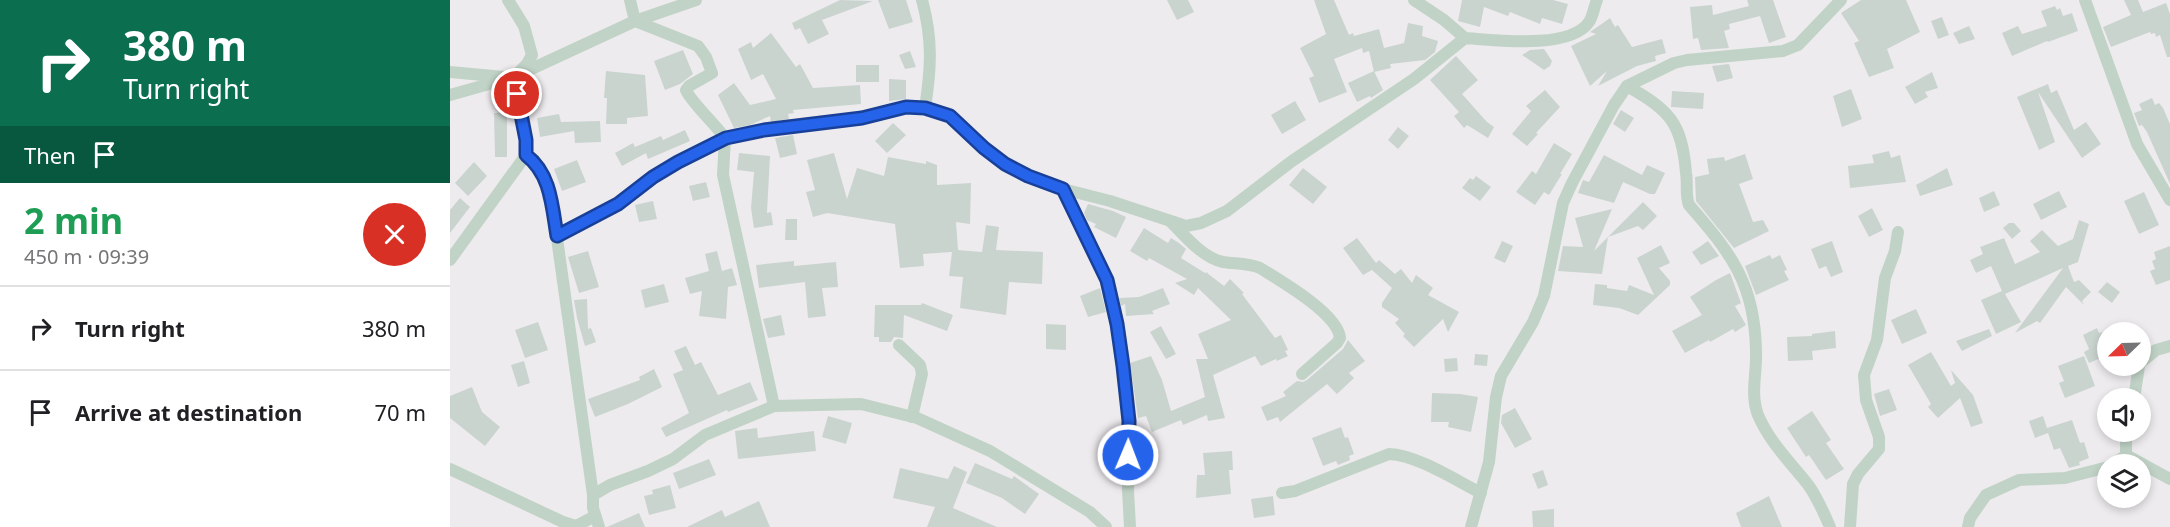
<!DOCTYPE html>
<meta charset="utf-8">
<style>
body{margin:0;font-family:"Noto Sans",sans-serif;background:#f2f2f2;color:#202124;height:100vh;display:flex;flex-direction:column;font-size:22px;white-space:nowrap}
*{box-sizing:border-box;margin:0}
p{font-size:20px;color:#757577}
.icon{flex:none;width:33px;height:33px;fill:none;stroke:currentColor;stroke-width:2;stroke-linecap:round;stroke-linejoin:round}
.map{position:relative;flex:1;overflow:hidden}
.sheet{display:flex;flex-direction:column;background:#fff;width:450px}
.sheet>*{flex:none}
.top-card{background:#0b6e4f;color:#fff;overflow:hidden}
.needle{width:39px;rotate:247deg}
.fabs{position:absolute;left:1647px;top:322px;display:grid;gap:12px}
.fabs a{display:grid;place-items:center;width:54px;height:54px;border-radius:50%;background:#fff;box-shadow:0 3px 9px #0003;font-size:30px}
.pin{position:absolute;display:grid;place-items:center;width:51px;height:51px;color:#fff;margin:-26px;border:3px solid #fff;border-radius:50%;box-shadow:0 2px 6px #0007}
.me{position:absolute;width:66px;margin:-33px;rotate:1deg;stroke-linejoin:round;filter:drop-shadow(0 0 4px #0008)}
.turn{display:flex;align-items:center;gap:21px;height:126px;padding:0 24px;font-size:27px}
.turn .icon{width:78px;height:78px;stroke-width:2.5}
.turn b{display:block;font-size:42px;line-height:51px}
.then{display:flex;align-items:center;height:57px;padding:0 24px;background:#0003;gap:12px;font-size:22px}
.round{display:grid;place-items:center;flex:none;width:63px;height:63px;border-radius:32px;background:#f2f2f2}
.headline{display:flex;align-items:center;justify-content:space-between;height:102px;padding:0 24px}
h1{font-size:36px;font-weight:700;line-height:45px;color:#1e9e55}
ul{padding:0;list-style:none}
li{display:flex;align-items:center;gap:18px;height:84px;padding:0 24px;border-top:2px solid #e0e0e0}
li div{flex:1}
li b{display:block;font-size:22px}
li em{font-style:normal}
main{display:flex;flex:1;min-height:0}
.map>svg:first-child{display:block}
.building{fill:#cad4cf}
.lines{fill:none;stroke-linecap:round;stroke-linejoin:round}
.minor{stroke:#c1d3c6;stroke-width:12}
.route-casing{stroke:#184099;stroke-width:15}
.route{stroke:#2563eb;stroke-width:10}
</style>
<main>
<section class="sheet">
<div class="top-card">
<div class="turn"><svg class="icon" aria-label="right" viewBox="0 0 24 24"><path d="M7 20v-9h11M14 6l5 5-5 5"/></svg><div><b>380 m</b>Turn right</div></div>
<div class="then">Then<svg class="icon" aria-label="arrive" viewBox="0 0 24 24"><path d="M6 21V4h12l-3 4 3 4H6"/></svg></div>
</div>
<div class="headline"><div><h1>2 min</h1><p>450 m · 09:39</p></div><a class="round" style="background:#d93025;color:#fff"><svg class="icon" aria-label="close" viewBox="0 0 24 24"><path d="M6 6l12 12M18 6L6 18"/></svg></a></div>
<ul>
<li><svg class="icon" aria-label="right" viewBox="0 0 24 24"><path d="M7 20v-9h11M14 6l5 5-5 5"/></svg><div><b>Turn right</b></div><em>380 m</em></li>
<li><svg class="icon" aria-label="arrive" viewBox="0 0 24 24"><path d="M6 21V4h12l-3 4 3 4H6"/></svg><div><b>Arrive at destination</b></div><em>70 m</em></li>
</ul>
</section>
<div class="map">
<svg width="1720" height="527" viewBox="0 0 1720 527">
<rect width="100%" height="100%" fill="#eeebee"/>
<g class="building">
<polygon points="390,0 423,1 372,20 379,34 358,44 350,28 345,30 342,23"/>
<polygon points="428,0 456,0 463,22 439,29"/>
<polygon points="717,0 738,0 744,12 727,20"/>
<polygon points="864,0 884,0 899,35 903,33 904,36 929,29 934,48 954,43 958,23 973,26 972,36 988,41 985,52 975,60 940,64 941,68 924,72 919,51 913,53 912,48 884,59 897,92 869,103 859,78 864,76 850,48 876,34"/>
<polygon points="1012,0 1103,0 1118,4 1112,24 1092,18 1090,24 1060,12 1058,16 1034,7 1030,27 1008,21"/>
<polygon points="1297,0 1323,0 1336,37 1319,43 1310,16 1279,24 1280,29 1274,31 1279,48 1251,50 1248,38 1243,39 1240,7 1262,5 1263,15 1299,6"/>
<polygon points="1411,0 1456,0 1470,32 1437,49 1444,68 1419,77 1404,43 1409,41 1391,13"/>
<polygon points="1674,0 1688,0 1693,12 1716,3 1720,14 1720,57 1717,57 1710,35 1706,37 1705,33 1701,34 1700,32 1661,47 1653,27 1681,15"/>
<polygon points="1605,6 1607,10 1610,8 1613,16 1622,13 1628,31 1598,42 1597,41 1562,56 1552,33 1568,26 1572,34 1597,26 1591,11"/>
<polygon points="1492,17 1499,35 1488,39 1481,21"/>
<polygon points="1160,18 1165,27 1168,25 1182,47 1212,39 1216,53 1205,56 1206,61 1187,66 1148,86 1157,71 1140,86 1121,46 1146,34 1140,32"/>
<polygon points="1519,26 1525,39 1509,44 1503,33"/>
<polygon points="321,33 346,67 350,64 363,88 410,85 411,104 343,110 344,113 338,114 339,119 321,122 320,116 300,125 284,128 268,95 284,83 300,105 326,99 313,74 301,80 288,49 301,42 303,48"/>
<polygon points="1094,49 1102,61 1100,66 1094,70 1072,55 1080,50"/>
<polygon points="233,50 243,74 230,84 215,90 204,61"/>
<polygon points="460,51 466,67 455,69 449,55"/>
<polygon points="1006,56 1028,80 1012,94 1037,122 1044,127 1038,138 1017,125 1014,128 1004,116 1009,112 980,80"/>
<polygon points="1279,64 1283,78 1267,82 1262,66"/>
<rect x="406" y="65" width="23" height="17"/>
<polygon points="156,71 195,75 198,116 177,118 177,124 156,124 157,98 154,98"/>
<polygon points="924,71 933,90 921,98 920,96 907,102 898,83"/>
<polygon points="1482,72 1488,88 1475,92 1478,97 1465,104 1455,87"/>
<polygon points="439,79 456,80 456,99 439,101"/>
<polygon points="1598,84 1601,93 1607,90 1624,130 1636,122 1651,144 1632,158 1588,92 1605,142 1589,150 1567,97"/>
<polygon points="1401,89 1412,119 1392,127 1383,96"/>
<polygon points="1095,90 1110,107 1086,133 1088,134 1077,146 1062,134 1081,111 1076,106"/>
<polygon points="1222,91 1254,93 1253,109 1221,107"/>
<polygon points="1702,98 1705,105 1709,103 1713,108 1720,124 1720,184 1697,132 1692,125 1689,126 1684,113 1692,110 1689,104"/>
<polygon points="845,101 856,120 832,134 821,115"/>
<polygon points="1171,110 1184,118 1175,132 1163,124"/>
<polygon points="57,112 57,157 45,157 44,113"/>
<polygon points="109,114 111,122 150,121 151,142 125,143 124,131 90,137 87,118"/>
<polygon points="443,123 456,135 437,153 425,141"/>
<polygon points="948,127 959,136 948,149 938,140"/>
<polygon points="235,130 240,141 198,159 196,153 172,166 165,153 183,143 185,147 211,136 213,140"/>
<polygon points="343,135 347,154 330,158 325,138"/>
<polygon points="1104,143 1122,154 1110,174 1112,174 1099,195 1094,192 1085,205 1066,192 1082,171 1086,174"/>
<polygon points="1439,151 1441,158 1450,155 1456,182 1400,188 1398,166 1424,163 1422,155"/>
<polygon points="289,153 320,156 317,213 321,212 323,225 304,228 301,208 304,172 287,170"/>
<polygon points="384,153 397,199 407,168 434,176 438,157 476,164 476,161 487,165 487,185 521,183 520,224 506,222 508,250 532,252 536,225 549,227 546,250 593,252 592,284 559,282 556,315 510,308 513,277 499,276 502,252 473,254 474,266 450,268 445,224 377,213 363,217 356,192 365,190 357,160"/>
<polygon points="1295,154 1303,179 1289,184 1303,222 1313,220 1319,231 1284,248 1246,201 1245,177 1259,174 1257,159 1274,157 1275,161"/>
<polygon points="1154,155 1192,175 1197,165 1215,173 1205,194 1200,194 1173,182 1164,203 1128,193 1133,180 1139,182"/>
<polygon points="127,160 136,182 112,191 104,169"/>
<polygon points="24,162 37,176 18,196 5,183"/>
<polygon points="853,168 877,187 863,204 839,185"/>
<polygon points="1497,168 1503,185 1470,196 1466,185"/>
<polygon points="1026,176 1041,187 1030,201 1012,188 1020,178 1023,180"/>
<polygon points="256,182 260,197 243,201 239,186"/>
<polygon points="1544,191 1550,205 1534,212 1529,198"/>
<polygon points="1609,191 1617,207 1591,220 1583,204"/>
<polygon points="1694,192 1709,225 1689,234 1674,201"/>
<polygon points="10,198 20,207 0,233 0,210"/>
<polygon points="203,201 207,219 189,222 185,205"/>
<polygon points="1193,202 1207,216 1193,230 1188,226 1158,237 1152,274 1108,271 1113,246 1133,247 1125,218 1162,209 1144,251"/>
<polygon points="638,204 663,211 676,217 666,238 644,227 646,224 637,220 634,213"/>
<polygon points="1422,208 1433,230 1419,237 1408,216"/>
<polygon points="336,219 347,219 347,240 335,240"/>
<polygon points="1629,220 1639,224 1628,262 1618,266 1624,282 1629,280 1641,292 1632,301 1634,305 1616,287 1590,323 1587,321 1565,333 1613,268 1555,294 1571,322 1546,334 1531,300 1552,291 1541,266 1526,273 1520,260 1533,254 1530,247 1554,238 1565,264 1590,252 1580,241 1592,230 1608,246 1623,239"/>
<polygon points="1559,223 1564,223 1571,231 1562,239 1553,228"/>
<polygon points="694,228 718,243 721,238 729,243 736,249 731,258 755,273 758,272 757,273 774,286 780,279 794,293 792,294 825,338 831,335 838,350 835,351 838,356 827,361 826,359 811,366 805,356 763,375 775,418 758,421 757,415 733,425 731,420 702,432 696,416 688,418 680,363 701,356 712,380 721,411 755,397 746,359 758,359 748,334 781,320 748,288 744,295 725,283 737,279 699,258 697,261 680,251"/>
<polygon points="907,238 926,263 929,260 945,274 951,269 962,283 966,275 983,288 978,295 1009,312 998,332 993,319 964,347 953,336 955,334 945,323 949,319 932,307 932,303 942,288 922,270 913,275 893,248"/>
<polygon points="1052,241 1063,246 1055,263 1044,258"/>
<polygon points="1258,241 1269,256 1251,265 1242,252"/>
<polygon points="1382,241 1393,272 1381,277 1376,266 1369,269 1361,249"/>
<polygon points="1211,245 1220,263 1209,268 1220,281 1220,285 1188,315 1169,308 1143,305 1145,284 1157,285 1157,288 1177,291 1179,285 1204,295 1187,258"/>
<polygon points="1720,246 1720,280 1706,285 1700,271 1705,269 1702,261 1706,259 1704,252"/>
<polygon points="138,251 149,287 129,293 118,257"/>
<polygon points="267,251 272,271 282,268 287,285 278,287 276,319 249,316 252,291 240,294 235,278 259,271 255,254"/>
<polygon points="1320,255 1322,259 1330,255 1337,270 1334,271 1339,280 1306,295 1295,266"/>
<polygon points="344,261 344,266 386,262 388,287 372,288 376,316 358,318 355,282 309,288 306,265"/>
<polygon points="1280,273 1291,303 1285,306 1296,325 1285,332 1283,329 1260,342 1259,340 1235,353 1222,331 1252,315 1240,297 1266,280"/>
<polygon points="1657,282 1670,292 1662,303 1648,292"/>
<polygon points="214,284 219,302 195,308 191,290"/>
<polygon points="650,288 656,312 638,317 630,296"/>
<polygon points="713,288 720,304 702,311 704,314 676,316 675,304 671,306 669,298 689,297"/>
<polygon points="137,299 138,329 141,328 146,342 135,346 127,318 124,300"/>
<polygon points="472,303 503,315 497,331 454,315 453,338 444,337 441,342 429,342 429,337 424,337 425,305 471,305"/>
<polygon points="1466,309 1477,333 1452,344 1441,320"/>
<polygon points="331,315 335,335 318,338 313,319"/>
<polygon points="88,322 98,350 75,358 65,330"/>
<polygon points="596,324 616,325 616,350 596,349"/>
<polygon points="711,326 726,354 716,359 700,332"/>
<polygon points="1647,328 1649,333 1652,332 1658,344 1658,355 1639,363 1634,352 1639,349 1633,335"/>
<polygon points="1539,329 1542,336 1512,351 1506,341"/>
<polygon points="1385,331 1386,348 1362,351 1363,360 1338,361 1337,337 1362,336 1362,334"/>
<polygon points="898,340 915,361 899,373 904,378 887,394 877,384 830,422 828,417 817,421 811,407 836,396 833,392 847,381 853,382 857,380 893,349"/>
<polygon points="236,346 245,365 251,362 268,395 300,382 308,400 278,412 277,410 216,437 211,428 239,413 223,374 233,370 224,351"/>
<polygon points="1481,352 1501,386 1505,383 1501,370 1523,395 1533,423 1521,427 1510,398 1488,418 1478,407 1481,404 1458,365"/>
<polygon points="1025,354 1038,355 1037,366 1024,365"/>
<polygon points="1634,356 1645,386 1615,398 1609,383 1614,381 1608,366"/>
<polygon points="1007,358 1008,371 995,372 994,359"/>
<polygon points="74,361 80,383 68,387 61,365"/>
<polygon points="204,369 212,387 178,404 145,417 138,399 190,380 189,377"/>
<polygon points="22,387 32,412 50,427 35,446 0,418 0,396"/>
<polygon points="1439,389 1447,410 1430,416 1424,394"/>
<polygon points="982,393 1010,394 1028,397 1021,432 998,427 999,422 981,422"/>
<polygon points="1065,408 1082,439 1065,448 1051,423 1052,415"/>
<polygon points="1362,411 1381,440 1376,443 1394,469 1376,480 1359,455 1356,457 1337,428"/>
<polygon points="378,416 402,423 396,444 372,437"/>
<polygon points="1593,416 1597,428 1622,420 1630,443 1634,442 1639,458 1629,462 1630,465 1619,468 1610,448 1604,450 1598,433 1585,438 1579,421"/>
<polygon points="891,427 895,438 898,437 904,454 899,456 900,460 888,465 886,461 873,466 862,438"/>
<polygon points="307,428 308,438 364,431 366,451 288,459 285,431"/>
<polygon points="782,451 783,470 779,470 781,494 746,498 747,475 755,475 753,453"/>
<polygon points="259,459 266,475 229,489 223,473"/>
<polygon points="525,463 562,479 564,476 589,494 575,514 552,498 516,483"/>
<polygon points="504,466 517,472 503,508 547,527 477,527 485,507 443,498 450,468 498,479"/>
<polygon points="1093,470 1098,485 1088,489 1082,474"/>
<polygon points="220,485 226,508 199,515 194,496 203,494 202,490"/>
<polygon points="823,496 825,515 804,518 801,499"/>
<polygon points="1319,496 1332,527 1291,527 1286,513"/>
<polygon points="309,501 320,527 237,527 272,510 275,517"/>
<polygon points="1104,509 1104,527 1083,527 1082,511"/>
<polygon points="189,513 195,527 157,527"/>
</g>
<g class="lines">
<g class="minor">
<path d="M180 0 185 21 248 46 256 57 262 73 239 86 236 90C240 101 267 126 275 138L273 175 324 406"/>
<path d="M472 0C483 40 481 69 475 108"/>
<polyline points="964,0 994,20 1015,38"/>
<polyline points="1635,0 1687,144 1720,200"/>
<polyline points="0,72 54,77"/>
<path d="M1177 86C1219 110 1232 122 1236 173 1238 184 1235 195 1239 205 1281 253 1305 284 1306 351 1307 373 1300 394 1308 415 1320 443 1341 463 1359 486 1368 499 1374 513 1380 527"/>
<polyline points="0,95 64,77 185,21 246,0"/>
<path d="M76 155C96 170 99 192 104 217L143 495V508L149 527"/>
<polyline points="613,189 657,280 667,325 679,421 678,490 680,527"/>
<path d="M721 222C735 236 753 258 773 262 786 264 798 263 810 268 831 281 888 314 890 338L887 343 852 374"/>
<path d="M107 236 168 203 203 177 228 162 275 138 314 131 412 118 456 107 475 108 500 116 534 148 555 164 578 176 613 189 660 201 736 226 751 223 777 211 842 161 964 79 1015 38C1045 40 1120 50 1139 22 1143 16 1144 7 1147 0"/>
<polyline points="0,260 76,155 74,126 64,77 77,64 82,55 74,26 58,0"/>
<polyline points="449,345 470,365 472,374 462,417"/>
<polyline points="1690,363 1706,350 1720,346"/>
<polyline points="1684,399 1689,366"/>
<polyline points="1676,455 1720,479"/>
<polyline points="1663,465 1676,455 1676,432"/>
<polyline points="0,469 113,522 126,526 145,516"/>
<path d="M832 493 845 491 939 454C967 455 1005 480 1031 493"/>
<polyline points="143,495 160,485 198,471 223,459 255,435 324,406 411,404 467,418 540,451 640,512 656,527"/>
<polyline points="1021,527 1039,462 1046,397 1051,376 1083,322 1094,296 1113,203 1122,183 1164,105 1177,86 1224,63 1237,60 1333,51 1348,45 1391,0"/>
<polyline points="1400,527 1403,484 1408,474 1429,449 1429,437 1416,400 1414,375 1427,340 1435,278 1445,251 1448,232"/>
<polyline points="1518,527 1520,518 1536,495 1569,480 1615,478 1658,467"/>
</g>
</g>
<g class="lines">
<defs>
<path id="route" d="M67 94 76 140V155C101 174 102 206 107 236L168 204 203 177 228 162 276 138 314 130 412 118 456 107 475 108 500 116 534 148 555 164 578 176 613 189 657 280 667 324 673 366 679 421 678 455"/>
</defs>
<use href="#route" class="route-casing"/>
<use href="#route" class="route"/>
</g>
</svg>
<div class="fabs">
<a><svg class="needle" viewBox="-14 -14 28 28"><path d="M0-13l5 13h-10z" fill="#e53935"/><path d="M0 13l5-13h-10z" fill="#757577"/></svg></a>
<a><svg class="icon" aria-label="sound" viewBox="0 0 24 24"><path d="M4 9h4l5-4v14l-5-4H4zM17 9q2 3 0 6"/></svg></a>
<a><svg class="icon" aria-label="layers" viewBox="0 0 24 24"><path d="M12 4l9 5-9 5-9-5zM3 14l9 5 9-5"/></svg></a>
</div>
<div class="pin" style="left:67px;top:94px;background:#d93025"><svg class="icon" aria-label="arrive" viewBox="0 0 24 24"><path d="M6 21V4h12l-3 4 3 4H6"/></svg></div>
<svg class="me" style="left:678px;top:455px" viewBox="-20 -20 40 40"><circle r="17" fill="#2563eb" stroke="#fff" stroke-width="3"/><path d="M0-11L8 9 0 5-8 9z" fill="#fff"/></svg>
</div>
</main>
